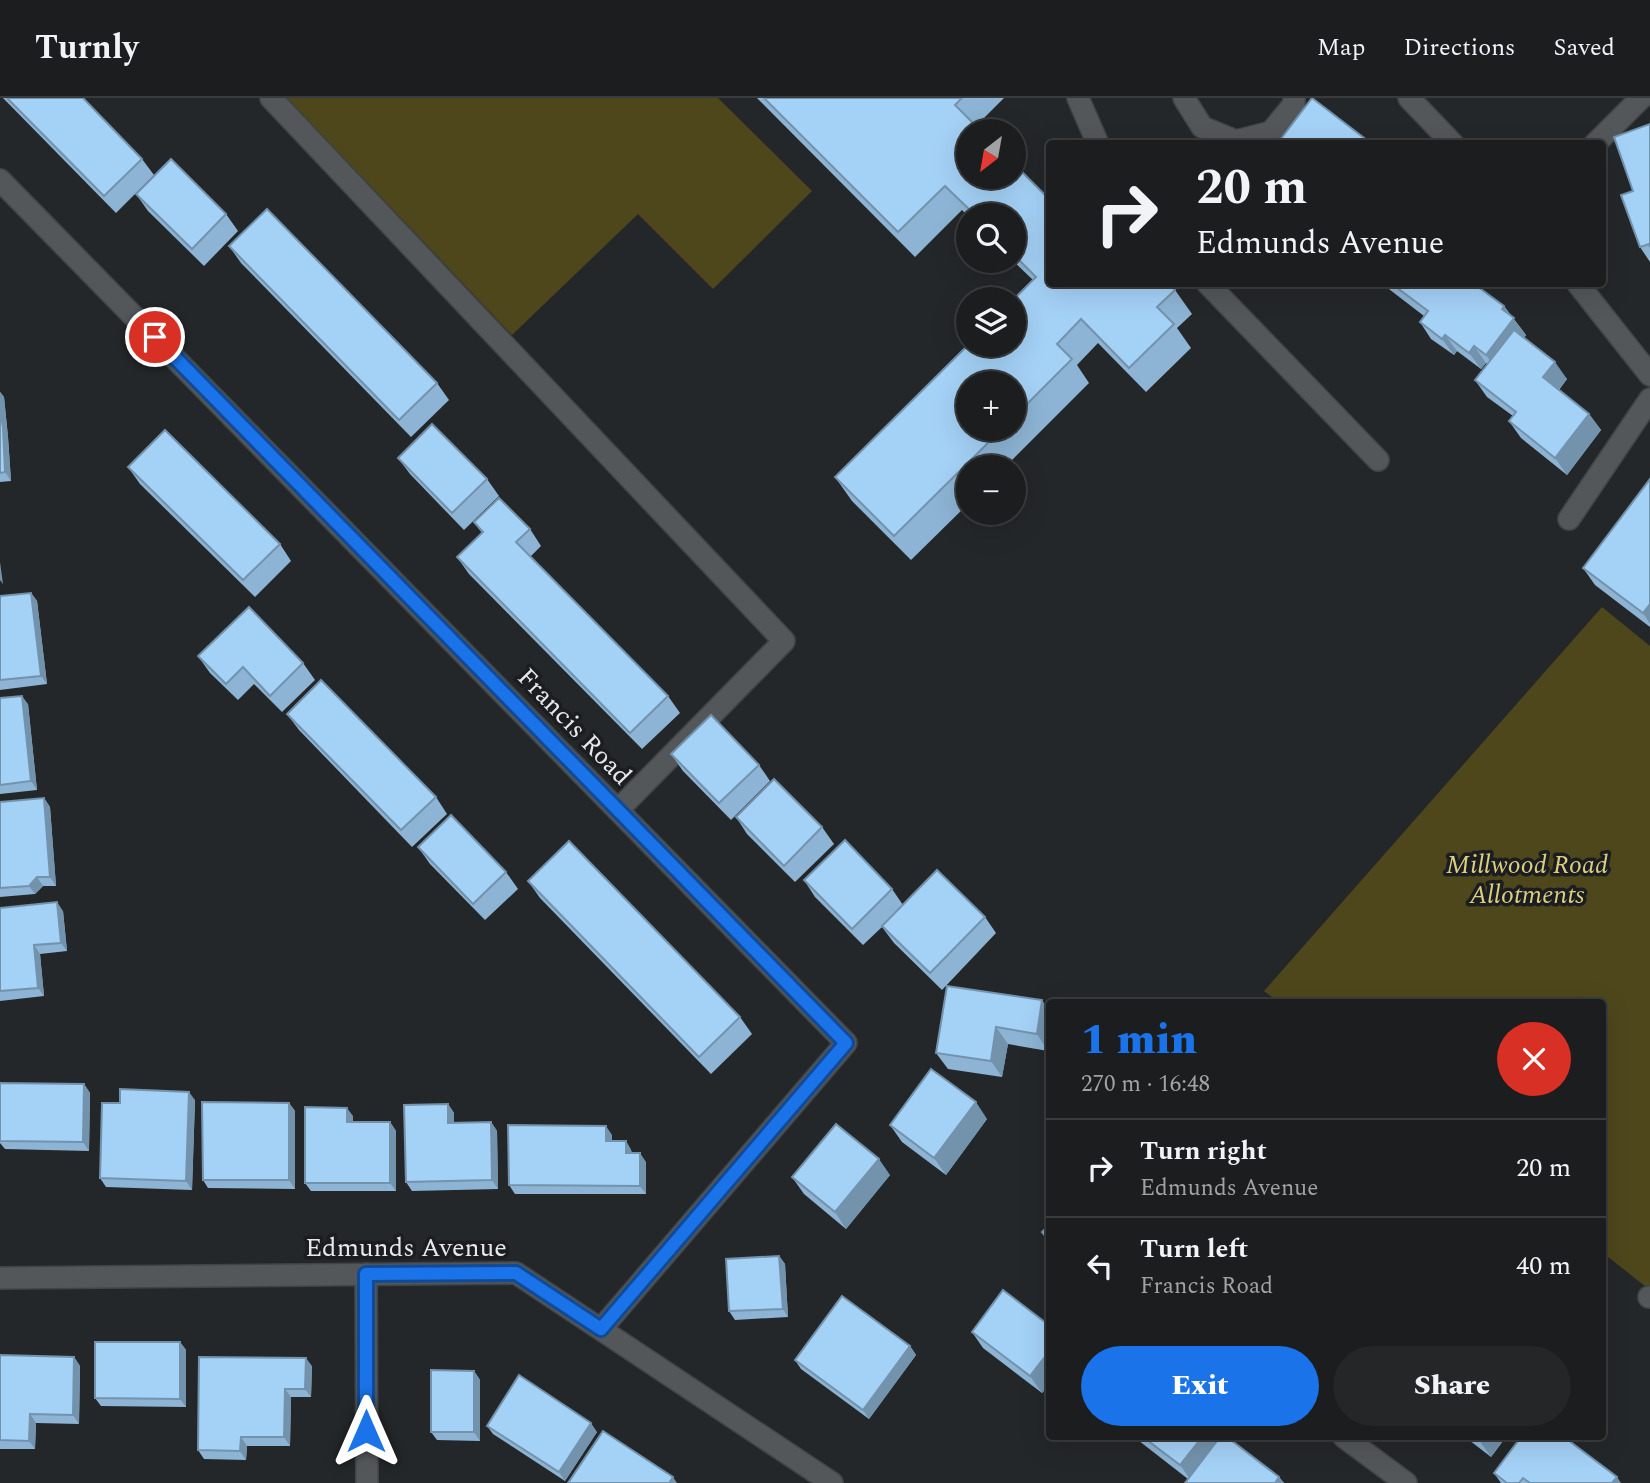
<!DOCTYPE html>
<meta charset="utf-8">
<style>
body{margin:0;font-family:Spectral,serif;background:#242628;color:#f1f3f6;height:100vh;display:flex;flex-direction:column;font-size:26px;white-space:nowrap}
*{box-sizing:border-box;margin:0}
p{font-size:23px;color:#a0a2a4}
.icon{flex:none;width:38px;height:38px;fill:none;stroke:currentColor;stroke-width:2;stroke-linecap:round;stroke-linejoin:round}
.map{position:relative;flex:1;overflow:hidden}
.details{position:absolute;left:1046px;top:901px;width:560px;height:441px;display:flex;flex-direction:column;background:#1b1d1f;border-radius:7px;box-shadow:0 7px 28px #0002,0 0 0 2px #393b3d}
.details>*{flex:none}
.top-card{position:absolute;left:1046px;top:42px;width:560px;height:147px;border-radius:7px;box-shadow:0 7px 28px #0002,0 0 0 2px #393b3d;background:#1b1d1f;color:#f1f3f6;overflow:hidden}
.needle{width:46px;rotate:211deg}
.tools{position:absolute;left:956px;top:21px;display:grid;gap:14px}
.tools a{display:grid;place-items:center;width:70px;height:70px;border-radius:50%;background:#1b1d1f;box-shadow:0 7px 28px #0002,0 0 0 2px #393b3d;font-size:35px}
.pin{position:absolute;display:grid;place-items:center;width:60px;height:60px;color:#fff;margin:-30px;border:4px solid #fff;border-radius:50%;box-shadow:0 2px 7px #0007}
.me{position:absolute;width:77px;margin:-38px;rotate:0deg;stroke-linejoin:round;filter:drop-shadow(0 0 5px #0008)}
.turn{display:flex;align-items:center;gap:24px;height:147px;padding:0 35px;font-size:32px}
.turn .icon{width:91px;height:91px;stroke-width:2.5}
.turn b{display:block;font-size:49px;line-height:60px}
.round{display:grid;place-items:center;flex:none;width:74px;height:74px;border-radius:37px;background:#242628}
.overview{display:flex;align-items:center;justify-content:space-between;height:119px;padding:0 35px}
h1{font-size:42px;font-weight:800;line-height:52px;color:#1a73e8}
.cta{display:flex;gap:14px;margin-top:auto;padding:14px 35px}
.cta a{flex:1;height:80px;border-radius:42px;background:#1a73e8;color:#fff;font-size:28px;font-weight:800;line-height:80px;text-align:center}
.cta a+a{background:#242628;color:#f1f3f6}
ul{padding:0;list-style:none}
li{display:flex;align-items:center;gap:21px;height:98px;padding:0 35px;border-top:2px solid #393b3d}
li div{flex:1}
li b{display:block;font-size:26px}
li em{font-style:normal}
header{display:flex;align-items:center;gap:42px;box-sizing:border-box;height:98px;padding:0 35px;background:#1b1d1f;border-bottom:2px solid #393b3d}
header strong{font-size:33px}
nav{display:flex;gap:38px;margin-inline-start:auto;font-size:24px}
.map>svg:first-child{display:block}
.green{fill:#4e471c}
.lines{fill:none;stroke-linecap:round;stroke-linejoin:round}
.minor-casing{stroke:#414446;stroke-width:24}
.minor{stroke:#535759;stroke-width:21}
.wall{fill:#8db4d4;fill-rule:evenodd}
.shaded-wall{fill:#7392ac}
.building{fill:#a4d1f6;stroke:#7392ac;stroke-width:2}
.route-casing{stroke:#114b97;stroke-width:18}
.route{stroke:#1a73e8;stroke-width:12}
.labels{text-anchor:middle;stroke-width:7;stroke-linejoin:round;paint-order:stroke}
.street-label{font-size:26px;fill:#e6e9ea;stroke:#1b1d20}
.park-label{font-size:26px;font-style:italic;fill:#dcce80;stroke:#1b1d20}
</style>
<header>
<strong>Turnly</strong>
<nav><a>Map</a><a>Directions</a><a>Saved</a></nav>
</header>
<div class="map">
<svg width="1650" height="1385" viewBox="0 0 1650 1385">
<rect width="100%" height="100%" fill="#242729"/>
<g class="green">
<polygon points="287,0 718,0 812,93 713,191 638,116 512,237"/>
<polygon points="1602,509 1650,548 1650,1192 1603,1155 1603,905 1280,905 1264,893"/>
</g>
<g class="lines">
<defs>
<g id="minor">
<polyline points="271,0 784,543 618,712"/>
<polyline points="1078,0 1098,46"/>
<polyline points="1184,0 1202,29 1236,43 1271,34 1294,6 1294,0"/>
<polyline points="1409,0 1453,46"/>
<polyline points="1595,46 1641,0"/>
<polyline points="0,82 846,945 601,1231"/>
<polyline points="1208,186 1378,362"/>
<polyline points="1578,186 1650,277"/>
<polyline points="1569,421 1650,301"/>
<polyline points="366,1176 367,1385"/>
<polyline points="0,1180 516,1175 832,1385"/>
<polyline points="1649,1199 1650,1199"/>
<polyline points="1344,1339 1406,1385"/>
</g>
</defs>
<use href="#minor" class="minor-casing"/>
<use href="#minor" class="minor"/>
</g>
<g class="wall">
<polygon points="3,0 83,0 142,61 154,77 116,115"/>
<path d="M757 0H1004L976 28 1050 186 1175 192 1192 216 1177 230 1191 250 1146 294 1098 245 1077 267 1089 285 1005 369H968V406L911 462 852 403 835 379 1033 182 1013 163V117L968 118 962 112 915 159ZM1013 285V331H968Z"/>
<polygon points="1650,26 1650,164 1640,149 1633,93"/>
<polygon points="136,96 226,116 238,133 204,168 148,113"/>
<polygon points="229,148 437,285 449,302 411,339 241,165"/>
<polygon points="1383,186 1474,186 1504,208 1526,237 1524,240 1567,281 1559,292 1589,316 1601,332 1567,377 1521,340 1509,323 1513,318 1487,299 1475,282 1488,266 1486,265 1481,271 1457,253 1454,257 1431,241 1420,224 1424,218 1385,188"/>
<polygon points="0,294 4,299 8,339 11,383 0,384"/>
<polygon points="398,360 487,381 499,398 464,432 410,376"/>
<polygon points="128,369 280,446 291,463 255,499 140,386"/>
<polygon points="1650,381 1650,529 1595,487 1583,470"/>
<polygon points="474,424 530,431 541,448 530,459 668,598 680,615 642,651 469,476 457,459 482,435"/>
<polygon points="31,495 37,503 47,586 0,592 0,498"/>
<polygon points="198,558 303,565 315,582 282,614 254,586 238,602 210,575"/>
<polygon points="0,600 28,606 37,692 0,696"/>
<polygon points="287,616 436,699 447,716 412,749 299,632"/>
<polygon points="671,656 759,667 770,683 731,722 683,673"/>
<polygon points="44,700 50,709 56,788 43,788 35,796 0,799 0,704"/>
<polygon points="736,719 822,729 834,746 795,784 747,736"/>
<polygon points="418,749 506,774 518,791 485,822 430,766"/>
<polygon points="804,782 892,791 903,807 985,819 996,835 942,892 894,845 882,829 863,847 815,799"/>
<polygon points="528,783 740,919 752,936 711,976 540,800"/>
<polygon points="0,810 63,813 67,853 40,856 44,898 0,903"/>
<polygon points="947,888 1050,914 1050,942 1048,953 1008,946 1002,979 948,971 936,955"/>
<polygon points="0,985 84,986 90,995 89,1053 5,1051 0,1045"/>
<polygon points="195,1002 192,1092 106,1089 100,1080 120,1005"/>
<polygon points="289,1005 295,1013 295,1091 208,1090 203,1082"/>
<polygon points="448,1006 454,1015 454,1024 491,1024 497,1033 498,1091 412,1093 406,1084"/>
<polygon points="353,1018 353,1024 390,1024 396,1033 396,1093 311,1093 305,1085"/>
<polygon points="987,1021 946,1077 902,1044 890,1027"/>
<polygon points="612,1037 612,1043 626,1043 631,1052 632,1055 646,1064 646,1096 515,1096 509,1087"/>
<polygon points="890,1077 846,1131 804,1096 792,1079"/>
<polygon points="779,1158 785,1166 788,1219 735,1222 729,1213"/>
<polygon points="1050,1228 1050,1285 1042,1295 983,1250 972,1234"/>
<polygon points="180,1244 186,1252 186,1309 101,1308 95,1300"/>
<polygon points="910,1248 916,1257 869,1321 801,1271 795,1262"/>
<polygon points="0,1257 74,1259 80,1268 79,1326 36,1325 35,1351 0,1351"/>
<polygon points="312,1268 311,1299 291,1299 290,1348 247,1348 246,1362 204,1361 198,1352"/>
<polygon points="474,1273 480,1282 480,1343 437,1342 431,1334"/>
<polygon points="487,1328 597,1334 565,1383 493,1336"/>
<polygon points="1134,1339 1227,1339 1279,1379 1284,1385 1185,1385 1188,1381"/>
<polygon points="1465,1339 1506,1339 1491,1359"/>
<polygon points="1494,1375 1621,1385 1501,1385"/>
</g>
<g class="shaded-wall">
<polygon points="1504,208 1526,237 1498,274 1486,257 1502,211"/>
<polygon points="1445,237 1457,253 1454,257 1442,241"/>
<polygon points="1474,248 1486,265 1481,271 1469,255"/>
<polygon points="1555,264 1567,281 1555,296 1543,279"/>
<polygon points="0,294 4,299 8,339 11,383 5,374 0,310"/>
<polygon points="1589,316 1601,332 1567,377 1555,360"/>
<polygon points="0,464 3,486 0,482"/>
<polygon points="31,495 37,503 47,586 41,578"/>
<polygon points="1650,506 1650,526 1643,515"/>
<polygon points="22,598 28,606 37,692 31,683"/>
<polygon points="44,700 50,709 56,788 50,779"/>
<polygon points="37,779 43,788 35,796 29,788"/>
<polygon points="57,804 63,813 67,853 61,845"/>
<polygon points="34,847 40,856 44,898 38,890"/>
<polygon points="1042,902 1050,914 1050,942 1048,953 1037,936"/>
<polygon points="996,929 1008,946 1002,979 991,963"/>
<polygon points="84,986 90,995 89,1053 83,1044"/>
<polygon points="189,994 195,1002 192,1092 186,1083"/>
<polygon points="976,1004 987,1021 946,1077 934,1060"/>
<polygon points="289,1005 295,1013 295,1091 289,1082"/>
<polygon points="448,1006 454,1015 454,1033 448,1025"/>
<polygon points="347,1010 353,1018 353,1033 347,1024"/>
<polygon points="390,1024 396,1033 396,1093 390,1085"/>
<polygon points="491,1024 497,1033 498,1091 492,1082"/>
<polygon points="606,1028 612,1037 612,1051 606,1043"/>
<polygon points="626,1043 631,1052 632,1064 626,1055"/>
<polygon points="640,1055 646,1064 646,1096 640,1088"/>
<polygon points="879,1061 890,1077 846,1131 835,1114"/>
<polygon points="779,1158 785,1166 788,1219 783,1211"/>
<polygon points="180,1244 186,1252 186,1309 180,1301"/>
<polygon points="910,1248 916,1257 869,1321 863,1312"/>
<polygon points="1050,1252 1050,1283 1047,1281 1050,1285 1042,1295 1030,1278"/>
<polygon points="74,1259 80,1268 79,1326 73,1317"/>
<polygon points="306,1260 312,1268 311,1299 305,1291"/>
<polygon points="474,1273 480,1282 480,1343 474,1334"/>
<polygon points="285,1291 291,1299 290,1348 284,1339"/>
<polygon points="30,1316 36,1325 35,1351 29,1343"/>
<polygon points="591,1325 597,1334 565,1383 559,1374"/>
<polygon points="241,1339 247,1348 246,1362 240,1353"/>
<polygon points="1202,1339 1220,1339 1192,1384 1180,1367"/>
<polygon points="1481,1339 1506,1339 1491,1359 1479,1342"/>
<polygon points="673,1379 677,1385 669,1385"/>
<polygon points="1279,1379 1284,1385 1275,1385"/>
<polygon points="1617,1379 1621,1385 1612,1385"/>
</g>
<g class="building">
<polygon points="7,0 83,0 142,61 104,98"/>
<polygon points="764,0 962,0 955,7 981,33 968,33 968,79 1013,79 1013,65 1050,102 1050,186 1169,186 1175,192 1157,209 1174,226 1129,270 1081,221 1057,246 1072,261 1013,320 1013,285 968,285 968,331 1002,331 894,438 835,379 968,247 1013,247 1013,202 1036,179 1013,156 1013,117 975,117 945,88 898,134"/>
<polygon points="1312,0 1372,46 1277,46"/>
<polygon points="1650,26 1650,149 1649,146 1640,149 1621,97 1633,93 1614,39"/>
<polygon points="171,61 226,116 192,151 136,96"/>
<polygon points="267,111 437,285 399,322 229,148"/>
<polygon points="1392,186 1474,186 1504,208 1502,211 1514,220 1486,257 1474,248 1469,255 1445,237 1442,241 1420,224 1428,213"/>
<polygon points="1514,232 1555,264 1543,279 1589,316 1555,360 1509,323 1516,314 1475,282"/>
<polygon points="0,310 3,330 5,374 0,375"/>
<polygon points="432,326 487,381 452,415 398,360"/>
<polygon points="165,332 280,446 243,482 128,369"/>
<polygon points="1650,381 1650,506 1643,515 1583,470"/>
<polygon points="499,400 530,431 516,444 668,598 630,635 457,459 483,434 474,424"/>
<polygon points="31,495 41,578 0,582 0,498"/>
<polygon points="249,509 303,565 270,598 243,569 226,586 198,558"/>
<polygon points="321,582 436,699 401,732 287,616"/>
<polygon points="22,598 31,683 0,687 0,600"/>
<polygon points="711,617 759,667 719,705 671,656"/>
<polygon points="774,681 822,729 784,768 736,719"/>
<polygon points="44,700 50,779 37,779 29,788 0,790 0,704"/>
<polygon points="451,717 506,774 473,806 418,749"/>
<polygon points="845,742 892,791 852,831 804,782"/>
<polygon points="569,743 740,919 699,959 528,783"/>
<polygon points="937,772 985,819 930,875 882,828"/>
<polygon points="57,804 61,845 34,847 38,890 0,893 0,810"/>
<polygon points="947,888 1042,902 1037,936 996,929 991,963 936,955"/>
<polygon points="931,971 976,1004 934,1060 890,1027"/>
<polygon points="0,985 84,986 83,1044 0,1043"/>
<polygon points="120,991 189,994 186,1083 100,1080 102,1005 120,1005"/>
<polygon points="202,1004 289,1005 289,1082 203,1082"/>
<polygon points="448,1006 448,1025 491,1024 492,1082 406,1084 404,1007"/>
<polygon points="305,1009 347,1010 347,1024 390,1024 390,1085 305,1085"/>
<polygon points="836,1026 879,1061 835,1114 792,1079"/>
<polygon points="508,1027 606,1028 606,1043 626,1043 626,1055 640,1055 640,1088 509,1087"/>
<polygon points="1050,1126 1050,1144 1042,1134"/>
<polygon points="779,1158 783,1211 729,1213 726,1161"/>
<polygon points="1003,1192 1050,1228 1050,1252 1030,1278 972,1234"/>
<polygon points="842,1198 910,1248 863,1312 795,1262"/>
<polygon points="95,1244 180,1244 180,1301 95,1300"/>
<polygon points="0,1257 74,1259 73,1317 30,1316 29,1343 0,1342"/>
<polygon points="199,1259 306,1260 305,1291 285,1291 284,1339 241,1339 240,1353 198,1352"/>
<polygon points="431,1272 474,1273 474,1334 431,1334"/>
<polygon points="519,1277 591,1325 559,1374 487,1328"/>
<polygon points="603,1333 673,1379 669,1385 568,1385"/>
<polygon points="1143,1339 1202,1339 1180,1367"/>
<polygon points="1220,1339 1227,1339 1279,1379 1275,1385 1185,1385"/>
<polygon points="1521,1339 1564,1339 1617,1379 1612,1385 1530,1385 1523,1380 1519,1385 1507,1385 1494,1375"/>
</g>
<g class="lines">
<defs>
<polyline id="route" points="155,239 846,945 601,1231 516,1175 366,1176 366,1333"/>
</defs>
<use href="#route" class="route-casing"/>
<use href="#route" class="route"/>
</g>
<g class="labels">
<g class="street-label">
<text transform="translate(575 628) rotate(46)" y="9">Francis Road</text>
<text x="406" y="1158">Edmunds Avenue</text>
</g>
<g class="park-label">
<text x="1527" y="775">Millwood Road<tspan x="1527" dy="30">Allotments</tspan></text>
</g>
</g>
</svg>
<div class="tools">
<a><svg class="needle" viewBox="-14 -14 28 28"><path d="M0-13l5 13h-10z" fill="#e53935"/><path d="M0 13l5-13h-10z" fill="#a0a2a4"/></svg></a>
<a><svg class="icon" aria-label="search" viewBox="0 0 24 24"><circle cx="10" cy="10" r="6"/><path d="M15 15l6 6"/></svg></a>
<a><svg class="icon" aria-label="layers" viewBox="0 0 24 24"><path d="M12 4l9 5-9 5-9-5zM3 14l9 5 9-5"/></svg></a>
<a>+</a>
<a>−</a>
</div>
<div class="pin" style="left:155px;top:239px;background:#d93025"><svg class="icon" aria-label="arrive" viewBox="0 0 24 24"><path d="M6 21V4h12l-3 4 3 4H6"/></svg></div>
<svg class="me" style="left:366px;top:1333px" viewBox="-20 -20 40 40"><path d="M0-17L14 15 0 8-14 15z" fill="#1a73e8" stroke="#fff" stroke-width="4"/></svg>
<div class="top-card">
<div class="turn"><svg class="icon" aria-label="right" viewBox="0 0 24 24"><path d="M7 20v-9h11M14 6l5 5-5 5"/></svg><div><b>20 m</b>Edmunds Avenue</div></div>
</div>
<section class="details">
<div class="overview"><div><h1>1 min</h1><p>270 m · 16:48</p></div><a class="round" style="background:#d93025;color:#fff"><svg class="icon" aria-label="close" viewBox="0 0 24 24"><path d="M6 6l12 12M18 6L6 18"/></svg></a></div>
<ul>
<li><svg class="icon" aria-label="right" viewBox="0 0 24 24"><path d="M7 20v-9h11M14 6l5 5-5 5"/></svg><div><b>Turn right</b><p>Edmunds Avenue</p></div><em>20 m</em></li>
<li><svg class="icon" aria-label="left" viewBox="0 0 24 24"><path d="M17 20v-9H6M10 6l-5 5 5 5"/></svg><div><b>Turn left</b><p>Francis Road</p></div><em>40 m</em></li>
</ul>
<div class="cta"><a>Exit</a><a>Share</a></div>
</section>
</div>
